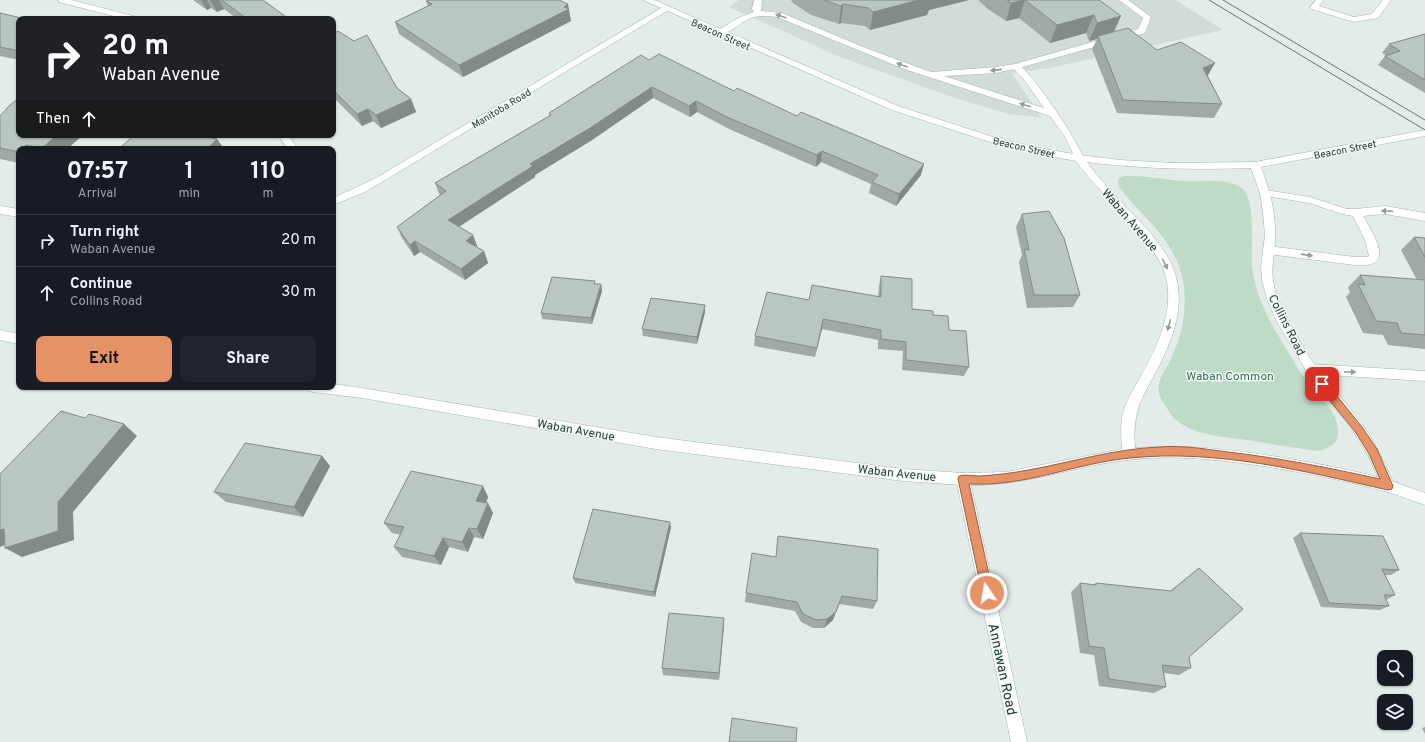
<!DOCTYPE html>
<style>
body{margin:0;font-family:Overpass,sans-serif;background:#20242c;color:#f1f3f6;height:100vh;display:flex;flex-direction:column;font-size:15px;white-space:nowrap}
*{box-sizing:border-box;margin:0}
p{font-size:13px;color:#9ea1a6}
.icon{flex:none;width:22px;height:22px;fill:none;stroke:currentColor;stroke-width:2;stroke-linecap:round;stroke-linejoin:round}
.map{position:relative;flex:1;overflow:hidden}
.details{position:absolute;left:16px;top:146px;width:320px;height:244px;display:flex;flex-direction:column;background:#171b24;border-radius:8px;box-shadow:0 1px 3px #0004}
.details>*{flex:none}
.top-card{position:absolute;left:16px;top:16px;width:320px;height:122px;border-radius:8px;box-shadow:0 1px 3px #0004;background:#202124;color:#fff;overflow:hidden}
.buttons{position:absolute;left:1377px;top:650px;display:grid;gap:8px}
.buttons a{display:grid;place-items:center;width:36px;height:36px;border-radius:8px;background:#171b24;box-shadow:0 1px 3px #0004;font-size:20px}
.pin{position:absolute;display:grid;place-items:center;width:34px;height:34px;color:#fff;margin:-17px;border-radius:8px;box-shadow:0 2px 6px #0006}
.me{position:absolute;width:44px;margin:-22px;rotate:348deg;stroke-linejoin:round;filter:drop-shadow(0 0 3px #0008)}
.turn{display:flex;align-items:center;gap:14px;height:84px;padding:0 20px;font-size:18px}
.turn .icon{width:52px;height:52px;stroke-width:2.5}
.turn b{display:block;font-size:28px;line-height:34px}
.then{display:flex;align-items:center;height:38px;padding:0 20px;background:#0003;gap:8px;font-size:15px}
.eta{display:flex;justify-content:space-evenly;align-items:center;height:68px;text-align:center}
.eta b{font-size:24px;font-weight:700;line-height:28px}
.button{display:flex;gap:8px;margin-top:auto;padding:8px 20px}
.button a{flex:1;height:46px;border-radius:8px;background:#e59267;color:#111;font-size:16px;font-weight:700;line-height:46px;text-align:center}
.button a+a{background:#20242c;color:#f1f3f6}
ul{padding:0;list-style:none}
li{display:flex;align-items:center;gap:12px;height:52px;padding:0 20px;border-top:1px solid #363941}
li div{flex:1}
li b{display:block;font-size:15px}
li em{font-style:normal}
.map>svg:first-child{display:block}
.built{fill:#d1dbd8}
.green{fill:#bedbc8}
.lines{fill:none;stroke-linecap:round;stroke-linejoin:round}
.lane-casing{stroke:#a6b3b0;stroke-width:1}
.street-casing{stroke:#a6b3b0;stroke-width:1}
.secondary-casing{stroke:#a2b6b1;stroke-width:1}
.lane{fill:#fff;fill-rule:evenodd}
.street{fill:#fff;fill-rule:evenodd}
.secondary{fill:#fff;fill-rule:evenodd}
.tram{stroke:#5f7772;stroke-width:1}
.wall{fill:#9faaa7}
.shaded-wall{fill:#828b88}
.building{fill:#b9c6c2;stroke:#828b88}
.oneway{fill:#929d9b}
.route{fill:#e59267;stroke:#955f43}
.labels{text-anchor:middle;stroke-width:3;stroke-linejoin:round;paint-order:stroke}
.far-street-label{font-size:10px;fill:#243b37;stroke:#f3f8f6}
.street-label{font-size:12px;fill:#243b37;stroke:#f3f8f6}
.park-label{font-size:12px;fill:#326f4f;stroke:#f3f8f6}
.near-street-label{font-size:14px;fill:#243b37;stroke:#f3f8f6}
</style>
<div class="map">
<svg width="1425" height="742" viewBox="0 0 1425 742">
<rect width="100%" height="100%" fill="#e3ece9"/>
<polygon class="built" points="739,0 1176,0 1223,30 1049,68 1012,73 1042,118 1009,114 955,98 840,57 729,7"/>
<path class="green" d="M1124 176C1144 175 1165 180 1185 181 1199 182 1215 179 1230 183 1235 184 1240 186 1243 189 1256 202 1251 248 1252 266 1255 296 1271 325 1287 350 1294 362 1301 374 1310 385 1322 400 1339 413 1338 434 1337 446 1327 449 1317 451 1293 448 1271 444 1248 440 1225 437 1199 436 1180 423 1173 419 1169 412 1165 405 1160 398 1157 391 1159 383 1161 375 1166 368 1170 361 1182 336 1188 309 1183 281 1174 237 1144 220 1119 187L1118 182 1119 178Z"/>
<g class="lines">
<defs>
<g id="lane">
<path d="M754 0H762L761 11 782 13 863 47 931 72 996 67 1015 64 1138 29 1143 18 1119 0H1128L1151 17 1145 33 1022 67C1046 94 1068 126 1084 158L1079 161 1076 160 1064 135 1050 116 907 70 777 17C768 16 760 15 751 18 742 21 726 37 717 35L716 33 717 31 738 18 754 12 752 9ZM1014 69 1025 81 1044 108 944 76 996 73Z"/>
<polygon points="1316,0 1324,0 1319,6 1354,17 1372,14 1383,0 1391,0 1378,18 1354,22 1311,9 1310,7"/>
<path d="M1265 190 1310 197 1347 209H1356L1385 206 1425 213V221L1385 214 1363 216C1369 226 1391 259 1371 264 1366 266 1360 265 1355 265L1268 254 1264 253 1263 250 1264 247 1268 246 1355 257H1367L1369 256 1365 240 1353 216 1342 214 1309 203 1261 195 1260 193Z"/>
<polygon points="1311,364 1425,371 1425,381 1311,374 1307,372 1305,369 1307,366"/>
</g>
<g id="street">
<polygon points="58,0 71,0 137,17 138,19 125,19 59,2"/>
<polygon points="663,7 666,7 670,9 382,182 365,192 333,205 333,198 376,178"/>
<polygon points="278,135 288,135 298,149 288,149"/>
<polygon points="0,206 19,209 19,217 0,214"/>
<polygon points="0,330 19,334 19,344 0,340"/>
<polygon points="333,384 362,388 656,437 903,469 963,473 968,475 970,479 968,483 963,485 903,481 656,449 362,398 313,392 309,391 307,387 333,387"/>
<polygon points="1388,480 1425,493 1425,505 1383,490 1381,486 1383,482"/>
</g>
<path id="secondary" d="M643 0H654L898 106 993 137 1034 147 1079 155 1120 160 1172 163 1255 162 1425 130V136L1261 167C1269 189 1276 212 1275 235 1275 263 1267 272 1279 301 1289 323 1302 347 1316 367 1332 387 1349 406 1364 427 1377 445 1385 465 1395 486L1393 490 1388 492C1349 481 1309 474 1269 467 1222 460 1174 454 1127 460 1074 466 1024 486 971 485L1027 742H1011L956 479 958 475 963 473 1006 472 1122 449C1121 436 1120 422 1124 410 1128 397 1136 386 1142 374 1160 342 1179 300 1161 264 1140 224 1102 197 1076 161L1034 153 987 141 892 110ZM1087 162C1142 169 1196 170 1251 168L1260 193 1263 213 1265 235 1261 268 1262 280 1267 299 1277 322 1307 372 1355 434 1368 455 1378 477C1343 468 1308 462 1272 456 1227 449 1181 444 1135 448 1132 407 1144 396 1161 362 1213 257 1140 235 1087 162Z"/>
</defs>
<use href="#lane" class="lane-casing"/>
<use href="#street" class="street-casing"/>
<use href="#secondary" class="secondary-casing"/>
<use href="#lane" class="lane"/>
<use href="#street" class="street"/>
<use href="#secondary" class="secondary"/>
<g class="tram">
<polyline points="1209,0 1425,130"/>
<polyline points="1223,0 1425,120"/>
</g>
</g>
<g class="wall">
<polygon points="193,0 263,0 289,19 237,19 224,9 217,12 211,8 207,10"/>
<polygon points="791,0 969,0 929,10 927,15 870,30 865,26 841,23 839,24 811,15 793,3"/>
<polygon points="978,0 1099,0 1115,32 1157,50 1208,76 1222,104 1214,118 1117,113 1092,49 1097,39 1089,41 1086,33 1050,43 1019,18 1006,21 988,9"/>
<polygon points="426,1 568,9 571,21 463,77 399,34 395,22 428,6"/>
<polygon points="0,13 19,19 19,60 0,56"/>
<polygon points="333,34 411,99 416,112 381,128 373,121 362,126 333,97"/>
<polygon points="1425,34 1425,93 1378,65 1385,56 1387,56 1382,53 1389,44"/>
<polygon points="649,60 734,91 921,175 896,206 869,193 871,184 821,162 816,167 729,129 697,112 690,117 653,98 592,140 535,175 535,177 459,227 473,235 477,246 476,247 484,251 488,263 465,280 420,252 414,256 402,238 397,227 440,195 439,194 435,183 549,116 549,113"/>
<polygon points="0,116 19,135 83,135 67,149 19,149 19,163 0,159"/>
<polygon points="1022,214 1080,295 1073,307 1027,308 1019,262 1022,255 1016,227"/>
<polygon points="1414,237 1425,238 1425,349 1388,345 1383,335 1363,333 1346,297 1350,292 1348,287 1360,275 1417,280 1401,250"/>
<polygon points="881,276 912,309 933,315 949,330 969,367 964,376 902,370 903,351 878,349 878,340 822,329 815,357 754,346 755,336 809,300 878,297 879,286"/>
<polygon points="595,281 595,284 601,284 602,291 592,324 542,319 541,313"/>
<polygon points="705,312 697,344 643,336 642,329"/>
<polygon points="322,456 330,466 303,517 226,502 214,492"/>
<polygon points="483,486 488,497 486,503 493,513 483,539 474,537 468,552 449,547 441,565 402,557 394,547 401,535 392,533 384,523"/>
<polygon points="671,527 655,597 575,583 573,578"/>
<polygon points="1300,533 1399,570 1391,575 1385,575 1395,595 1386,600 1389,606 1380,610 1321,607 1293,538"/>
<polygon points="778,536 877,601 873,609 839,604 833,620 824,628 813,628 801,622 795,611 745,602 746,593 776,557"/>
<polygon points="1199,568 1189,657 1191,668 1179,675 1164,673 1166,687 1154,693 1099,686 1094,655 1080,653 1071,592 1080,583 1094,585 1096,583 1170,591"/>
<polygon points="724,618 719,680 663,675 662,668"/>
<polygon points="1425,727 1425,734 1422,728"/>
</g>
<g class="shaded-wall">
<polygon points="201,0 207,0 211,8 207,10"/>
<polygon points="210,0 219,0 224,9 217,12"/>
<polygon points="919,0 969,0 929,10 927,15 870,30 873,12"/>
<polygon points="1025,0 1019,18 1006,21 1011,3"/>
<polygon points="568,4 571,21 463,77 459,65"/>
<polygon points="843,4 841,23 839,24 841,6"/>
<polygon points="1094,15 1086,33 1050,43 1057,25"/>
<polygon points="1121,16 1113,34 1098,36 1097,39 1089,41 1097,23"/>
<polygon points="1215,63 1207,77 1203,68"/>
<polygon points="652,87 653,98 592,140 535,175 535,177 452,231 448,220 530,164"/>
<polygon points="411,99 416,112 381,128 376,115"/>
<polygon points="696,101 697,112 690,117 689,106"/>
<polygon points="368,109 373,121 362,126 357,114"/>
<polygon points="57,135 83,135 67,149 43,149 42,148"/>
<polygon points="196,135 216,135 204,148"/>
<polygon points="217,139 224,149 207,149"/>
<polygon points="26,145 30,149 22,149"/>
<polygon points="822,151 821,162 816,167 817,155"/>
<polygon points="924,164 921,175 896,206 899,194"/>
<polygon points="473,235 477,246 470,252 466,241"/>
<polygon points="415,241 420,252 414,256 410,245"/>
<polygon points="484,251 488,263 465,280 461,269"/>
<polygon points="601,284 602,291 592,324 591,318"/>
<polygon points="705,305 705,312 697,344 697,337"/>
<polygon points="823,319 822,329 815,357 817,348"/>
<polygon points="124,424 137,436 73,512 74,540 22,557 5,548 58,502"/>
<polygon points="322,456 330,466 303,517 294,507"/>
<polygon points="483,486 488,497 482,512 476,501"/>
<polygon points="488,503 493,513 483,539 477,529"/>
<polygon points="670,522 671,527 655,597 654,592"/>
<polygon points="469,528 474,537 468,552 462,542"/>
<polygon points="4,529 20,538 0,547 0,530"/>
<polygon points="443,538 449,547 441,565 434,556"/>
<polygon points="839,604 833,620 824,628 827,619"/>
<polygon points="724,618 724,626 719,680 719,673"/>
</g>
<g class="building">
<polygon points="222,0 263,0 289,19 247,19"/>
<polygon points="429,0 559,0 568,4 564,7 569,9 459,65 395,22 432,4 426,1"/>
<polygon points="824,0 919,0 873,12 868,8 843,4 841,6"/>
<polygon points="1007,0 1024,0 1011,3"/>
<polygon points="1025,0 1099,0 1121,16 1097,23 1094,15 1057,25"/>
<polygon points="0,13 26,19 19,19 19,51 0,47"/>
<polygon points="1128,28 1157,50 1181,42 1215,63 1203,68 1222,104 1123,100 1098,36"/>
<polygon points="338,31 354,41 367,35 397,88 411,99 376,115 368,109 357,114 333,90 333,34"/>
<polygon points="1425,34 1425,80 1385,56 1400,51 1389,44"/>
<polygon points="659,54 734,91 737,88 797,116 801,112 924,164 899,194 872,182 878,175 822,151 817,155 729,118 696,101 689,106 652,87 590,128 530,164 533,166 448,220 473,235 466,241 484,251 461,269 415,241 410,245 397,227 446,191 435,183 551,115 549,113 641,55 649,60"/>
<polygon points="19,98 19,135 57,135 42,148 26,145 22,149 19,149 19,152 0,148 0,116 10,105"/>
<polygon points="134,135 198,135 217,139 207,149 119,149"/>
<polygon points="1049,211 1064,238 1080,295 1034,295 1024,249 1029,250 1022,214"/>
<polygon points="1414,237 1425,238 1425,257"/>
<polygon points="1360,275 1425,280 1425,335 1401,333 1397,323 1376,321 1358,284 1365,285"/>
<polygon points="881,276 912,279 912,309 933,311 933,315 948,316 949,330 966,331 969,367 906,360 906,342 881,339 881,330 823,319 817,348 755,336 767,292 809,300 812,285 881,297"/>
<polygon points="552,277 595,281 594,284 601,284 591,318 541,313"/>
<polygon points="651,298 705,305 697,337 642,329"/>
<polygon points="61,411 85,418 89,414 124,424 58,502 58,531 5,548 4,529 0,530 0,474"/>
<polygon points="245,443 322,456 294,507 214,492"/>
<polygon points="411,471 483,486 476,501 488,503 477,529 469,528 462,542 443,538 434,556 394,547 404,527 384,523"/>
<polygon points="593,509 670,522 654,592 573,578"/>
<polygon points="1300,533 1383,536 1399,570 1382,569 1395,595 1384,595 1389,606 1329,603"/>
<polygon points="778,536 878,549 877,601 842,596 836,612 827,619 816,620 803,614 797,602 746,593 752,553 776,557"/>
<polygon points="1199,568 1243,609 1189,657 1191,668 1162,665 1166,687 1109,679 1104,648 1089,646 1080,583 1096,585 1096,583 1171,591"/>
<polygon points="669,613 724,618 719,673 662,668"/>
<polygon points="732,718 797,728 796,742 729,742"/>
</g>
<defs><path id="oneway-solid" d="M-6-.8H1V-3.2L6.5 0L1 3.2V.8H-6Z"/></defs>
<g class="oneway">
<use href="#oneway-solid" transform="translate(781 16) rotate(-161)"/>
<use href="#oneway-solid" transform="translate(902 65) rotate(-160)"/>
<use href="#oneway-solid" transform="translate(996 70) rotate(174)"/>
<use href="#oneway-solid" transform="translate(1025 105) rotate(-163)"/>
<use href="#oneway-solid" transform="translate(1387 211) rotate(-178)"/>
<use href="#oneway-solid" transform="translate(1307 255) rotate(8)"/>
<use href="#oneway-solid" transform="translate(1165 264) rotate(64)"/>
<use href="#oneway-solid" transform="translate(1169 325) rotate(105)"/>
<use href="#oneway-solid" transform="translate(1350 372) rotate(3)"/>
</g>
<path class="route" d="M1322 380 1325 381 1362 427 1377 449 1393 486 1392 489 1388 490C1304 471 1216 449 1130 458 1076 463 1025 487 969 484L993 593 991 597 987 598 983 597 958 479 959 476C966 474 973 476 980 476 996 475 1013 473 1028 470 1073 462 1113 449 1159 447 1182 445 1205 449 1228 452 1280 458 1330 468 1380 479L1369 454 1356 433 1318 386 1317 384 1318 381Z"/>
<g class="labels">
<g class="far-street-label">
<text transform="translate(721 34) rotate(24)" y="4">Beacon Street</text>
<text transform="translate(501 108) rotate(-31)" y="4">Manitoba Road</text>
<text transform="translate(1024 147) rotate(13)" y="4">Beacon Street</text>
<text transform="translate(1345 149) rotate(-11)" y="4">Beacon Street</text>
</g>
<g class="street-label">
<text transform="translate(1130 220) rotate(49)" y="4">Waban Avenue</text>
<text transform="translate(1287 325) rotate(63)" y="4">Collins Road</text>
<text transform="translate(576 430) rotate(10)" y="4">Waban Avenue</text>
<text transform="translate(897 473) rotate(6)" y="4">Waban Avenue</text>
</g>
<g class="park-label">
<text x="1230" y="380">Waban Common</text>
</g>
<g class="near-street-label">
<text transform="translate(1003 669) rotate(78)" y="5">Annawan Road</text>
</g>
</g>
</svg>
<div class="buttons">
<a><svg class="icon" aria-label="search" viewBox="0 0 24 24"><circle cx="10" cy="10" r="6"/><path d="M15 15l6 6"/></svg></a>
<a><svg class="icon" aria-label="layers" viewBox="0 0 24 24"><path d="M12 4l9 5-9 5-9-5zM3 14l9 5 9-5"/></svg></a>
</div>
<div class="pin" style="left:1322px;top:384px;background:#d93025"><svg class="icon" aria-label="arrive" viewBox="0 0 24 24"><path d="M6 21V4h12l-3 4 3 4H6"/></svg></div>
<svg class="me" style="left:987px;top:593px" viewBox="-20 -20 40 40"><circle r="17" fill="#e59267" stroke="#fff" stroke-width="3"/><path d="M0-11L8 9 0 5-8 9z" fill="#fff"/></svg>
<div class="top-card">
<div class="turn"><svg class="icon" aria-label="right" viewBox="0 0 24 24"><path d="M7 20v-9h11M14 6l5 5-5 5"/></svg><div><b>20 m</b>Waban Avenue</div></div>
<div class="then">Then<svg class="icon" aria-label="ahead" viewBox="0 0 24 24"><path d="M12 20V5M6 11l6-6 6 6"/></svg></div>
</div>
<section class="details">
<div class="eta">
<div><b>07:57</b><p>Arrival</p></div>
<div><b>1</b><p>min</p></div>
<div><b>110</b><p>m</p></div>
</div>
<ul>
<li><svg class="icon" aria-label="right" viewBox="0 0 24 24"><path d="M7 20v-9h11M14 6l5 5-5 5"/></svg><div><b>Turn right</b><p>Waban Avenue</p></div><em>20 m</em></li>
<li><svg class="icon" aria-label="ahead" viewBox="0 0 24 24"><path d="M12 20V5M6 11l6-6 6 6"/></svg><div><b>Continue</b><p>Collins Road</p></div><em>30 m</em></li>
</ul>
<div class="button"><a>Exit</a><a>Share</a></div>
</section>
</div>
